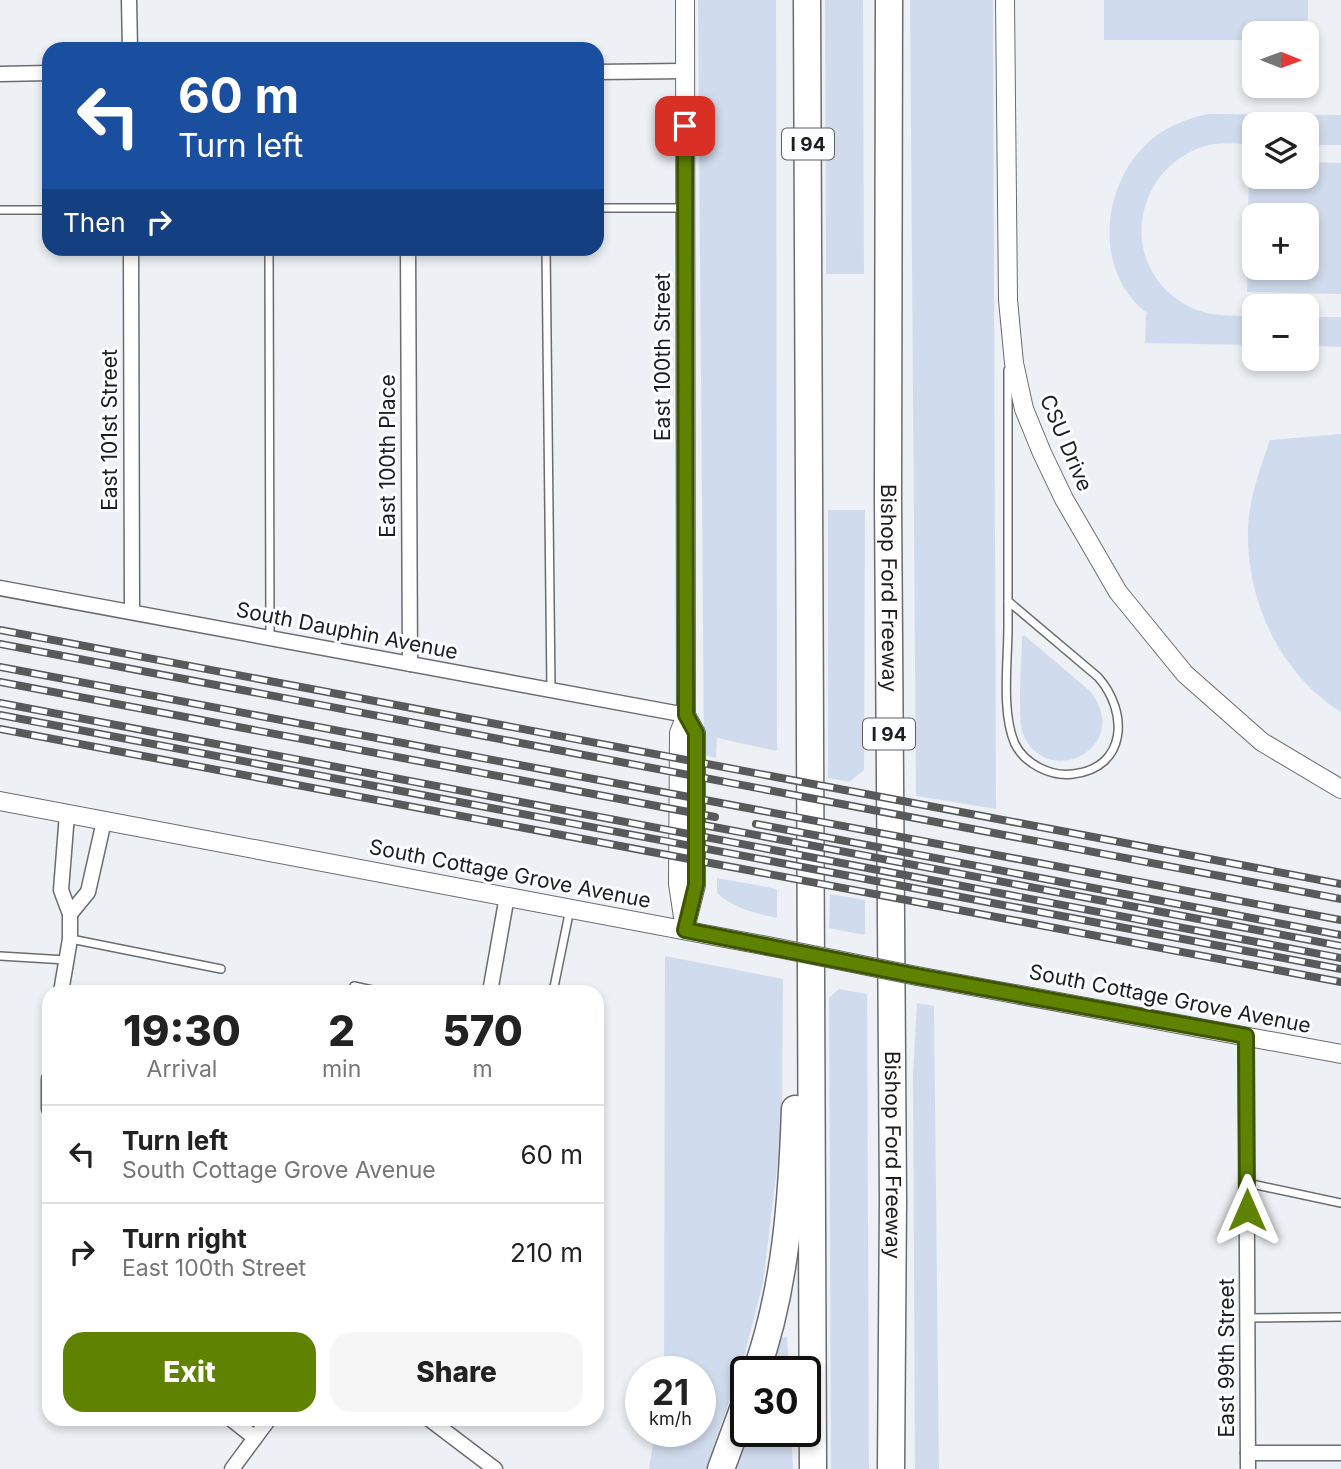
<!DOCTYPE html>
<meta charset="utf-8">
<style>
body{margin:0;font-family:Inter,sans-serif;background:#f6f6f6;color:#222;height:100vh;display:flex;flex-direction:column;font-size:26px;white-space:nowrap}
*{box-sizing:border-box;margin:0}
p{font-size:23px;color:#767676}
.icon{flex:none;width:38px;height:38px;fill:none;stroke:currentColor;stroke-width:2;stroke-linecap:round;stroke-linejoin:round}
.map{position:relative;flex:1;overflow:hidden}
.side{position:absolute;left:42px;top:985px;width:562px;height:441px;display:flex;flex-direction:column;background:#fff;border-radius:21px;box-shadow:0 4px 10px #0003}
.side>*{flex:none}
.hud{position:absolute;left:42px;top:42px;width:562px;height:214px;border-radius:21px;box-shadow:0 4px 10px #0003;background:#1a4fa0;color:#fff;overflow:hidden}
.needle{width:46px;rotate:91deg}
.fabs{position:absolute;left:1242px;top:21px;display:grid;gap:14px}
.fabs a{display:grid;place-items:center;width:77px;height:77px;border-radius:14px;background:#fff;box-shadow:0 4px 10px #0003;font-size:35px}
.speed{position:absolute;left:625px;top:1356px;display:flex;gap:14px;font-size:35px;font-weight:700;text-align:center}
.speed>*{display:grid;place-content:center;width:91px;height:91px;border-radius:50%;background:#fff;box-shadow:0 4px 10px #0003;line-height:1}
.speed small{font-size:18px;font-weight:400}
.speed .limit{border:4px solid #111;border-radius:10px;background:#fff;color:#111}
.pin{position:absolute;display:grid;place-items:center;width:60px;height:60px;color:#fff;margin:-30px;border-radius:14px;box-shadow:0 4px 10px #0006}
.me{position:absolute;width:77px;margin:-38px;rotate:0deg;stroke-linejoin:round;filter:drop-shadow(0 0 5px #0008)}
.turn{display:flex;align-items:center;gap:24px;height:147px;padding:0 21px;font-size:32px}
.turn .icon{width:91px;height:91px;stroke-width:2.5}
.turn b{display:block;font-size:49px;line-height:60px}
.then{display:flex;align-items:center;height:66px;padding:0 21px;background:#0003;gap:14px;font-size:26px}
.eta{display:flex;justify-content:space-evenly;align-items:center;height:119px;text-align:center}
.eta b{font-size:42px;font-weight:800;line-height:49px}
.cta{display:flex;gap:14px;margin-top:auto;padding:14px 21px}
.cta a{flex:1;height:80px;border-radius:21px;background:#5f8300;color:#fff;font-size:28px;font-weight:800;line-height:80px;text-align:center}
.cta a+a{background:#f6f6f6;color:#222}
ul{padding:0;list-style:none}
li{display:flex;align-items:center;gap:21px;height:98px;padding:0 21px;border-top:2px solid #e0e0e0}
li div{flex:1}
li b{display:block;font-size:26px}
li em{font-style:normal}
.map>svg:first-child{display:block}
.green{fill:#d0dced;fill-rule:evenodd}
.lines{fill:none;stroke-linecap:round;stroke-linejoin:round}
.service-casing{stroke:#6a6c70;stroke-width:10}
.minor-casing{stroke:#6a6c70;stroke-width:17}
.tertiary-casing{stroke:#6a6c70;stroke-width:20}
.motorway-casing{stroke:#6a6c70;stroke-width:29}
.service{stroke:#fff;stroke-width:7}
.minor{stroke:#fff;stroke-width:14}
.tertiary{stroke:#fff;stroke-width:18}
.motorway{stroke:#fff;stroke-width:26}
.rail-casing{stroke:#57595b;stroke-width:8}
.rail{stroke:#fcfdff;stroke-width:5;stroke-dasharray:16;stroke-linecap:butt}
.tertiary-bridge-casing{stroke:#6a6c70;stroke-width:20;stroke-linecap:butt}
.tertiary-bridge{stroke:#fff;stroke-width:18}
.route-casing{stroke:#3e5500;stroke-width:18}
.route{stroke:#5f8300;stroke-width:12}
.labels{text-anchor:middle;stroke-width:6;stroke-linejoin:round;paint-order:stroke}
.shield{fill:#fcfdff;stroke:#5f6062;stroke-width:2}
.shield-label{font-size:19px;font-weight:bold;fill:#1c1d1e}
.street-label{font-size:21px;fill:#1c1d1e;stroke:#fcfdff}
</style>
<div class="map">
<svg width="1341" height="1469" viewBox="0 0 1341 1469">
<rect width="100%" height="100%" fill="#edf0f4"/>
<g class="green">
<polygon points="698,0 776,0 777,751 717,738 716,758 704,755"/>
<polygon points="825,0 863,0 864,274 826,274"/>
<polygon points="910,0 993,0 996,809 916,796"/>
<polygon points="1104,0 1308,0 1308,40 1307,33 1255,33 1255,40 1104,40"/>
<path d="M1207 114 1341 115V145H1307V124H1255V144C1238 144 1218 141 1202 147 1135 170 1119 259 1178 300 1201 317 1228 316 1255 316V345L1145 343 1146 314H1148C1091 271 1101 181 1153 138 1169 125 1188 119 1207 114Z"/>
<path d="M1249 161H1255V177H1307V162L1341 163V294L1247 292ZM1255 215H1307V268H1255Z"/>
<polygon points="1307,317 1341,317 1341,347 1307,346"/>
<path d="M1341 434V712C1279 673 1246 600 1248 529 1249 498 1260 469 1270 440Z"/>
<polygon points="828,510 865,510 864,770 849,782 828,778"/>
<path d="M1024 635 1091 692C1133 748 1047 791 1023 734 1017 719 1022 656 1022 637Z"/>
<path d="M717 878 777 889V918C754 913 735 909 717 893Z"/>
<polygon points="830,894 865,900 865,935 829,928"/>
<polygon points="665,956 783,979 782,1127 763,1283 744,1357 706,1469 649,1469 655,1432 700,1432 700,1372 664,1372"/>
<polygon points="839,989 867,994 869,1469 831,1469 829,998"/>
<polygon points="917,1003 934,1006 939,1469 915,1469 913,1075"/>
<polygon points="787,1337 789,1372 769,1372 779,1338"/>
<polygon points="749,1432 791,1432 793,1469 735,1469"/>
</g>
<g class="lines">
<defs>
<g id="service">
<polyline points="597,208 684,208"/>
<polyline points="0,210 49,210"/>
<polyline points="269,248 270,638"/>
<polyline points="546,248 551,690"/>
<path d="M1008 601 1098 677C1129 712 1127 768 1073 774 1051 777 1025 764 1015 744 1001 713 1008 661 1008 627 1008 541 1008 456 1008 370"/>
<polyline points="71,939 221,969"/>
<polyline points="0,956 66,960"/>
<polyline points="354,986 381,992"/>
<polyline points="491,989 506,992"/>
<polyline points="553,992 570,909"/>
<polyline points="1247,1183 1341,1203"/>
<polyline points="1248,1318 1341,1317"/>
</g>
<g id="minor">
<polyline points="129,0 130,49"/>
<polyline points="597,72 685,71"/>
<polyline points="0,74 49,73"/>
<polyline points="131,248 132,612"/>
<polyline points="408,248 410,664"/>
<polyline points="0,588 686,715"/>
<polyline points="70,914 88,892 104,821"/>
<polyline points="61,992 70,939 70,914 61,890 67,814"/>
<polyline points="490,992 507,896"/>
<polyline points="1246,1036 1248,1469"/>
<polyline points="49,1079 49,1109"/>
<polyline points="231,1419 255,1438"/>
<polyline points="429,1419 495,1469"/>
<polyline points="1248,1453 1341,1453"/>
<polyline points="232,1469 269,1419"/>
</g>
<g id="tertiary">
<polyline points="685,0 686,715 679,733 678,884 685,930"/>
<polyline points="1005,0 1008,300 1014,363 1024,409 1042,453 1064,499 1118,592 1185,674 1262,742 1341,789"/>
<polyline points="686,715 696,733 696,885 687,921"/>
<polyline points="0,801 778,948"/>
<polyline points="917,976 1341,1054"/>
</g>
<g id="motorway">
<polyline points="807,0 813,1469"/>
<path id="s1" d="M889 0 888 500 893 1200 891 1469"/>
<path d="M756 1372C786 1288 792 1197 795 1109"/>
<polyline points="721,1469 746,1401"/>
</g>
</defs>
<use href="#service" class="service-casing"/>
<use href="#minor" class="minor-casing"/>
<use href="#tertiary" class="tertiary-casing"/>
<use href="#motorway" class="motorway-casing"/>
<use href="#service" class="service"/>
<use href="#minor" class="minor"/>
<use href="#tertiary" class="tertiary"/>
<use href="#motorway" class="motorway"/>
<defs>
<g id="rail">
<polyline points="0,630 1341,884"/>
<polyline points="0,644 1341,899"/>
<polyline points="0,667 1341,920"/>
<polyline points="0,682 715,817"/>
<polyline points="0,703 1341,958"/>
<polyline points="0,715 1341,969"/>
<polyline points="0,729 1341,982"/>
<polyline points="698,824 1341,946"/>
<polyline points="756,824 1341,935"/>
</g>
</defs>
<use href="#rail" class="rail-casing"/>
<use href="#rail" class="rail"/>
<defs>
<polyline id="tertiary-bridge" points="778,948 917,976"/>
</defs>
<use href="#tertiary-bridge" class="tertiary-bridge-casing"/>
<use href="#tertiary-bridge" class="tertiary-bridge"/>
</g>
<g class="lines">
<defs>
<polyline id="route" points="685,126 686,715 696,733 696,885 685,930 917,976 1246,1036 1247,1210"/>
</defs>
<use href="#route" class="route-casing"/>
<use href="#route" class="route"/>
</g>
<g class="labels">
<g class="shield">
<rect x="782" y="128.5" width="52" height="31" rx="5"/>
<rect x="863" y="718.5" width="52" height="31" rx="5"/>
</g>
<g class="shield-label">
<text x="808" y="151">I 94</text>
<text x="889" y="741">I 94</text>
</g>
<g class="street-label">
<text transform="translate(663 357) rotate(-90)" y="7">East 100th Street</text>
<text transform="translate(110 430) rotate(-90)" y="7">East 101st Street</text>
<text transform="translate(1066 443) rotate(67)" y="7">CSU Drive</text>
<text transform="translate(388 456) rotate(-90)" y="7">East 100th Place</text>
<text dy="7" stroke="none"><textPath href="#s1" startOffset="588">Bishop Ford Freeway</textPath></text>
<text transform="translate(347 631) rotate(11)" y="7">South Dauphin Avenue</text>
<text transform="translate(510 874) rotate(11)" y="7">South Cottage Grove Avenue</text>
<text transform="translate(1170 999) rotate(11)" y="7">South Cottage Grove Avenue</text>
<text dy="7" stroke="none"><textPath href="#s1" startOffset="1155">Bishop Ford Freeway</textPath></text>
<text transform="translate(1227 1358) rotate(-90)" y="7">East 99th Street</text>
</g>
</g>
</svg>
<div class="fabs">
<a><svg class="needle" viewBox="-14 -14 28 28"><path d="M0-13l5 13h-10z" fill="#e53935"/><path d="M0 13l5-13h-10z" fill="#767676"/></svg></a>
<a><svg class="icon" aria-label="layers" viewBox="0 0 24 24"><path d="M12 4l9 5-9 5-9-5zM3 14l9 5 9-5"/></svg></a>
<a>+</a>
<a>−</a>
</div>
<div class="speed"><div>21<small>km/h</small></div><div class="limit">30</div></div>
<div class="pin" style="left:685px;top:126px;background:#d93025"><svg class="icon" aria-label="arrive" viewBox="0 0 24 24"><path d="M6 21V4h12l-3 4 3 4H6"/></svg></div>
<svg class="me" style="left:1247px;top:1210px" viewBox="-20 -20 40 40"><path d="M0-17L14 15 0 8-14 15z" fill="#5f8300" stroke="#fff" stroke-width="4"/></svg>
<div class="hud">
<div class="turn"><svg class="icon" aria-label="left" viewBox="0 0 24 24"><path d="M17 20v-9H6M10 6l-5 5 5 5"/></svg><div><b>60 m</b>Turn left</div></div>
<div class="then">Then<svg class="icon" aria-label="right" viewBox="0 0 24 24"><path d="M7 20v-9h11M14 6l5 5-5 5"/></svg></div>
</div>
<section class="side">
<div class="eta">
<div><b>19:30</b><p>Arrival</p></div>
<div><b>2</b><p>min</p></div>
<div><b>570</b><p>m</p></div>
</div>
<ul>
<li><svg class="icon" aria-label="left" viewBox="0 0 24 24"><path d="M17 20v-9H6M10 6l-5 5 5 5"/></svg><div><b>Turn left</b><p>South Cottage Grove Avenue</p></div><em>60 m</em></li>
<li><svg class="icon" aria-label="right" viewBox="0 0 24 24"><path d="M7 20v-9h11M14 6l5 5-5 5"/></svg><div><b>Turn right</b><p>East 100th Street</p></div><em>210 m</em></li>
</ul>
<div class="cta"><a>Exit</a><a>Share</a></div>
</section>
</div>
